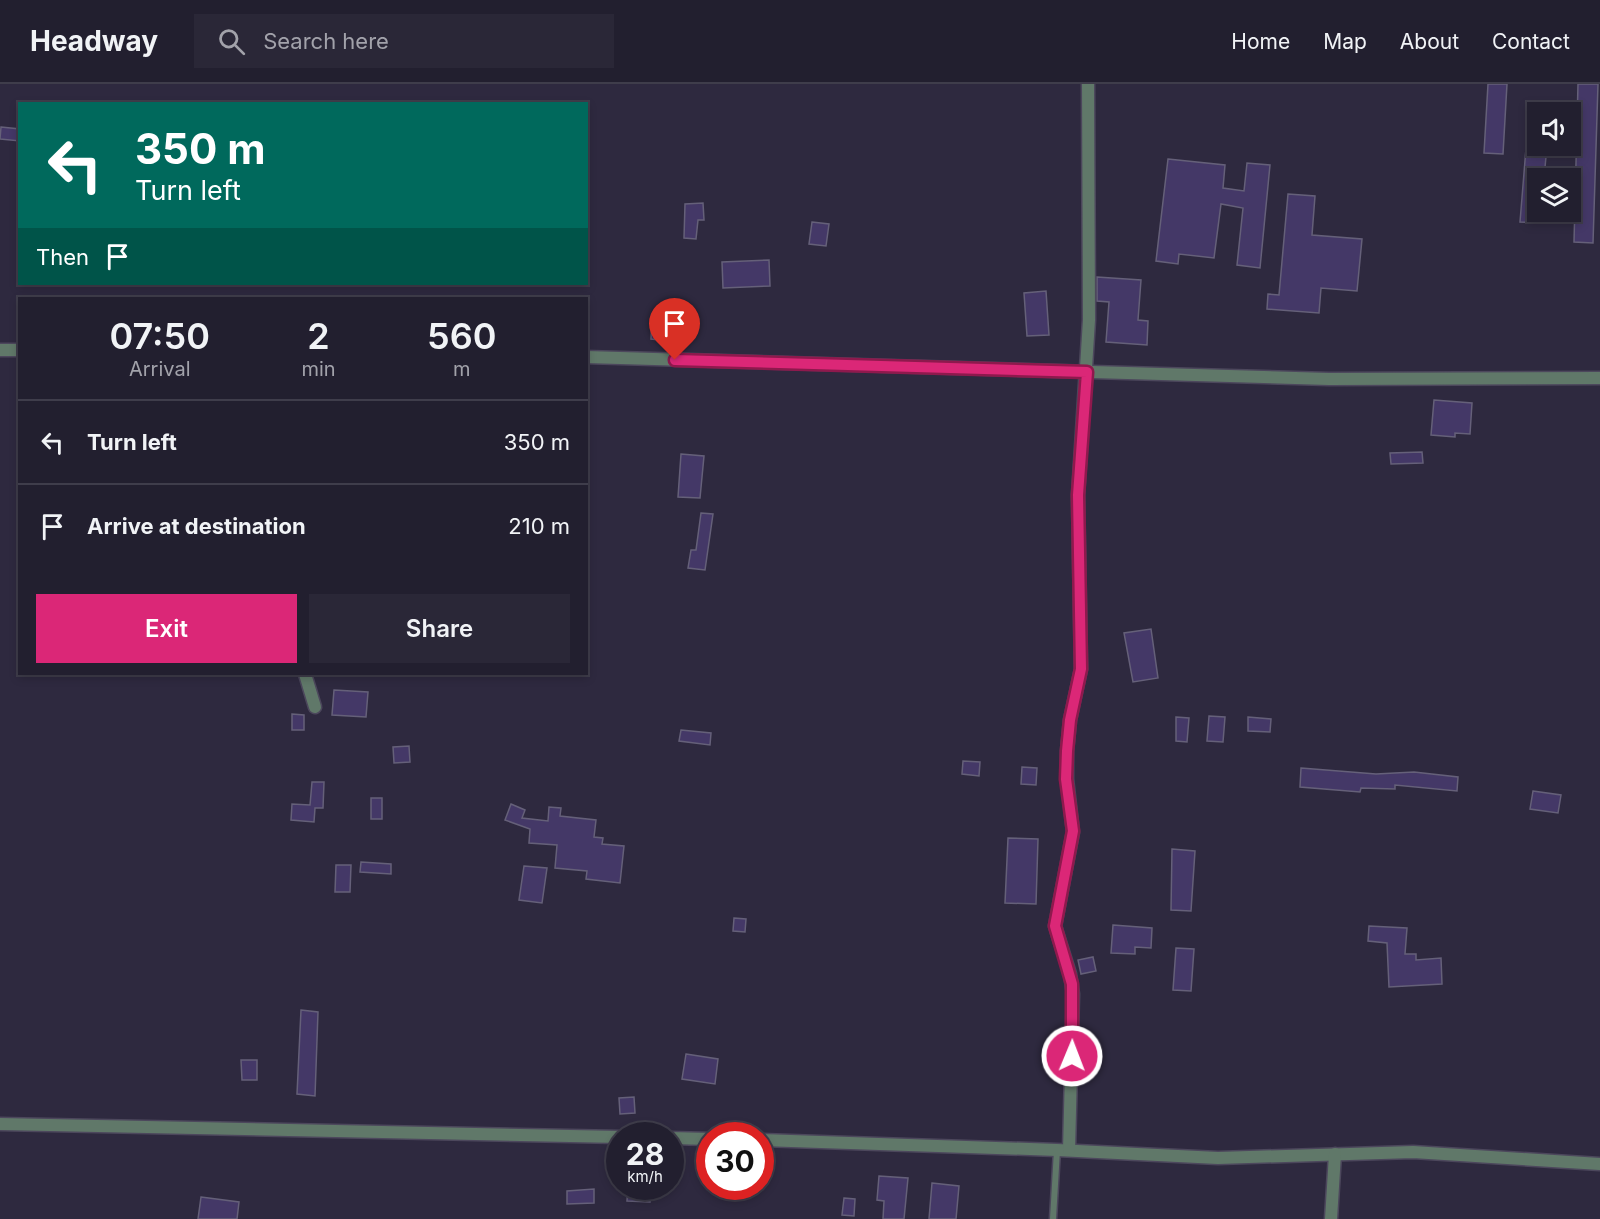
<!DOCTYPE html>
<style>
body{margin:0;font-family:Inter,sans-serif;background:#2a2737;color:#f1f3f6;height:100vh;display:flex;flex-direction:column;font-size:22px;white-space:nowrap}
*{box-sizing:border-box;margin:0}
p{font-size:20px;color:#a2a2aa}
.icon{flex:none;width:33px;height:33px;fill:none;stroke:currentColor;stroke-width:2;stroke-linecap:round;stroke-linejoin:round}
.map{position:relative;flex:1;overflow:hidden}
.sheet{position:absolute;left:18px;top:213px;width:570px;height:378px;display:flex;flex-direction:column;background:#221f2f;border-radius:0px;box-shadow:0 3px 9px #0003,0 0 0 2px #3f3d4b}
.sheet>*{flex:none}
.guide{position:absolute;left:18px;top:18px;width:570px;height:183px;border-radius:0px;box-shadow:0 3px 9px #0003,0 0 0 2px #3f3d4b;background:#00695c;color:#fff;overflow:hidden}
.buttons{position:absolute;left:1527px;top:18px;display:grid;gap:12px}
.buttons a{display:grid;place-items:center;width:54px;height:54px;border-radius:0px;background:#221f2f;box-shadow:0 3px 9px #0003,0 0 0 2px #3f3d4b;font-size:30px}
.speed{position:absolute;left:606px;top:1038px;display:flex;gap:12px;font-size:30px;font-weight:700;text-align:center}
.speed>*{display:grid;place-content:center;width:78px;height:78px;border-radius:50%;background:#221f2f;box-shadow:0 3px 9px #0003,0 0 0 2px #3f3d4b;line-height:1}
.speed small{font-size:15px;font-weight:400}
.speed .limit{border:9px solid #d22;background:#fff;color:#111}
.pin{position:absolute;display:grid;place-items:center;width:51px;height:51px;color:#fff;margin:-62px -26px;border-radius:50% 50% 50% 0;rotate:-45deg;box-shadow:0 0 6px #0007}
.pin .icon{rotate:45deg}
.me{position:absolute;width:66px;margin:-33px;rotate:1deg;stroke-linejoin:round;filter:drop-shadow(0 0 4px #0008)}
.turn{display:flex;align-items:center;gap:21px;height:126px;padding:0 18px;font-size:27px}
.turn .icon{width:78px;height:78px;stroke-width:2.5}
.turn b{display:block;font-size:42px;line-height:51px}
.then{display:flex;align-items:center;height:57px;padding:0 18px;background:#0003;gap:12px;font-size:22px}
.eta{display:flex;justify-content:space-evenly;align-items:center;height:102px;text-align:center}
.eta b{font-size:36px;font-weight:600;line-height:42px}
.primary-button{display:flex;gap:12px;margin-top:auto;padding:12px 18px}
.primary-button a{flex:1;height:69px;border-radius:0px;background:#db2777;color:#fff;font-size:24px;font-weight:600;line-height:69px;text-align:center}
.primary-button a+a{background:#2a2737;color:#f1f3f6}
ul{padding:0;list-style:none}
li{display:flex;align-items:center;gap:18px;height:84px;padding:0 18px;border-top:2px solid #3f3d4b}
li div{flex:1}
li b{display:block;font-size:22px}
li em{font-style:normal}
header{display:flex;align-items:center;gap:36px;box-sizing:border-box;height:84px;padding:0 30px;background:#221f2f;border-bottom:2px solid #3f3d4b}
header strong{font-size:28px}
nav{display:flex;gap:33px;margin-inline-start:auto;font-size:21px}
.search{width:420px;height:54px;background:#2a2737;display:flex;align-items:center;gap:15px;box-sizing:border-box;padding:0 21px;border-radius:0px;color:#a2a2aa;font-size:22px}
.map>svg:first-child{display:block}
.building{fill:#443867;stroke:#656079;stroke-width:1.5}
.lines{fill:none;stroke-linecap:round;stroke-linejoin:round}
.service-casing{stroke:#4c475c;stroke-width:9}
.minor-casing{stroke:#4c475c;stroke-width:15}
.service{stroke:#607869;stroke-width:6}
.minor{stroke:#607869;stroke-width:12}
.route-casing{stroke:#8e194d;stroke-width:15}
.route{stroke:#db2777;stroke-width:10}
</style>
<header>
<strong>Headway</strong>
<div class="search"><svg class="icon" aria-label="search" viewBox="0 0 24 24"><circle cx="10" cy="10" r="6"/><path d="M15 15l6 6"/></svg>Search here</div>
<nav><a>Home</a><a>Map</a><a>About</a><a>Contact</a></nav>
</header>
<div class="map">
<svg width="1600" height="1135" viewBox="0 0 1600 1135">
<rect width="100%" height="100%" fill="#2e293f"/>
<g class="building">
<polygon points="1488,0 1507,0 1503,70 1484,69"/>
<polygon points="1578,0 1598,0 1593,159 1574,158"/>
<polygon points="1,43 20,45 20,57 0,55"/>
<polygon points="1527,52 1538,53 1538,62 1547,62 1544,94 1538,94 1538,128 1542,128 1541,139 1520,138"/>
<polygon points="1168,75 1225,81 1223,104 1244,107 1247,79 1270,81 1260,184 1237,181 1243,124 1221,120 1214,174 1179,170 1178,180 1156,177"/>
<polygon points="1288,110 1315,112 1312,151 1362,155 1357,207 1321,204 1319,229 1267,225 1268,210 1279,211"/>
<polygon points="703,119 704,136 698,136 696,155 684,154 685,120"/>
<polygon points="812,138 829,140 826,162 809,160"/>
<polygon points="769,176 770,202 723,204 722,178"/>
<polygon points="1097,193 1141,196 1138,236 1148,237 1147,261 1106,258 1109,218 1097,217"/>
<polygon points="1046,207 1049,251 1027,252 1024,209"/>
<polygon points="664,222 681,224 678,258 651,255 652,234 663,235"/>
<polygon points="1434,316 1472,319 1470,350 1455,349 1455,353 1431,351"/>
<polygon points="1422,368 1423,379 1391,380 1390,369"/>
<polygon points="681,370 704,372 700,414 678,413"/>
<polygon points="701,429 713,430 705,486 688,484 691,466 696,466"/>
<polygon points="1151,545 1158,594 1133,598 1124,549"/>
<polygon points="334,606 368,608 366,633 332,631"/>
<polygon points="292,630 304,631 304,646 292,646"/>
<polygon points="1209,632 1225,633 1223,658 1207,657"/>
<polygon points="1176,633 1189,634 1187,658 1176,657"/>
<polygon points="1248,633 1271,635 1270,648 1248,647"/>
<polygon points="681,646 711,649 710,661 679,657"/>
<polygon points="409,662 410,678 394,679 393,663"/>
<polygon points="963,677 980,678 979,692 962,690"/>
<polygon points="1022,683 1037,684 1036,701 1021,700"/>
<polygon points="1301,684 1376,690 1414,688 1458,693 1457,707 1395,701 1395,705 1361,704 1360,708 1300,703"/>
<polygon points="312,698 324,698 323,724 315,724 314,738 291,736 292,720 310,721"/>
<polygon points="1533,707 1561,711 1558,729 1530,725"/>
<rect x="371" y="714" width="11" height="21"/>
<polygon points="511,720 525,726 522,734 548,737 549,723 561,724 560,732 596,736 594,753 603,754 602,760 624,762 620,799 586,795 587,787 555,784 557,761 529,759 530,745 505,736"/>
<polygon points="1008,754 1038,755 1036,820 1005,819"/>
<polygon points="1172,765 1195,767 1191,827 1171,826"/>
<polygon points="361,778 391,780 391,790 360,788"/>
<polygon points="336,781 351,781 350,808 335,808"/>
<polygon points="524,782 547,784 542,819 519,816"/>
<polygon points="734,834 746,835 745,848 733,847"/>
<polygon points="1113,841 1152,844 1151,864 1135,863 1135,870 1111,869"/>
<polygon points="1369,842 1407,844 1405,870 1416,870 1416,876 1441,874 1442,900 1389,903 1387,859 1368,857"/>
<polygon points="1176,864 1194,865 1191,907 1173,906"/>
<polygon points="1093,873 1096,887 1081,890 1078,876"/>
<polygon points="301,926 318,928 315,1012 297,1010"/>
<polygon points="686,970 718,975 715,1000 682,995"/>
<polygon points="241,976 257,976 257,996 242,996"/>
<polygon points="634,1013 635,1029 620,1030 619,1014"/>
<polygon points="879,1092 908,1094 904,1135 883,1135 884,1117 877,1116"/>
<polygon points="932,1099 959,1102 956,1135 929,1135"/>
<polygon points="628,1102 651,1102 650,1118 627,1117"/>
<polygon points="594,1105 594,1119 567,1120 567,1107"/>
<polygon points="201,1113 239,1118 237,1135 198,1135"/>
<polygon points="844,1114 855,1115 854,1132 842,1131"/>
</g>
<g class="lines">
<defs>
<polyline id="service" points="1053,1135 1057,1066"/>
<g id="minor">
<polyline points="0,266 20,266"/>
<polyline points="586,273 1329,295 1600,294"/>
<polyline points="305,590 315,623"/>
<polyline points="0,1040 620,1053"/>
<polyline points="670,1054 710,1055"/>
<polyline points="760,1056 1057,1066 1218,1074 1413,1068 1600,1080"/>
<polyline points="1069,1066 1073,910 1070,890 1055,842 1073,748 1067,695 1067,667 1070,636 1081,585 1078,411 1089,236 1088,0"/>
<polyline points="1331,1135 1335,1070"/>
</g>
</defs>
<use href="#service" class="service-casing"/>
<use href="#minor" class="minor-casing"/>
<use href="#service" class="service"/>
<use href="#minor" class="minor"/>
</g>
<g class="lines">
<defs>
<polyline id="route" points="675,276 1087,288 1078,411 1081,585 1070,636 1067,667 1066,695 1073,747 1055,842 1072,900 1072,972"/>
</defs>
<use href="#route" class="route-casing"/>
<use href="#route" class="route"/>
</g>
</svg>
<div class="buttons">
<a><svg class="icon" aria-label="sound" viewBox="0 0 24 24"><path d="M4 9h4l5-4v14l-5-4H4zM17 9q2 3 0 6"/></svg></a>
<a><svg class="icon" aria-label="layers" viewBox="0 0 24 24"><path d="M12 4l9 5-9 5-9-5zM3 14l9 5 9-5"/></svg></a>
</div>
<div class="speed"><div>28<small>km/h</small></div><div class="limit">30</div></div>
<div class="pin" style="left:675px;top:276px;background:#d93025"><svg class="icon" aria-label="arrive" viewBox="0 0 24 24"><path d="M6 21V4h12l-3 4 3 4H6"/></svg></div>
<svg class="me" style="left:1072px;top:972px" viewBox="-20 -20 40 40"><circle r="17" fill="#db2777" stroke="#fff" stroke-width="3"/><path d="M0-11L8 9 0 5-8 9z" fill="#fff"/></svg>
<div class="guide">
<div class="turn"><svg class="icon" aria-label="left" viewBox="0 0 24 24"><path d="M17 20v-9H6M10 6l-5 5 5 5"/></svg><div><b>350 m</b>Turn left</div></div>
<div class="then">Then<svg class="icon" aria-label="arrive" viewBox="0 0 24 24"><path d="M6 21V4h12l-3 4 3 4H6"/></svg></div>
</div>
<section class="sheet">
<div class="eta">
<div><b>07:50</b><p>Arrival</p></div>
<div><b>2</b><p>min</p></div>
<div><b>560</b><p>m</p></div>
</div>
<ul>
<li><svg class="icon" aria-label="left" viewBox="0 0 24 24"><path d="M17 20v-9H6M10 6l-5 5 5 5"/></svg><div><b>Turn left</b></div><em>350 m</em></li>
<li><svg class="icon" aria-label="arrive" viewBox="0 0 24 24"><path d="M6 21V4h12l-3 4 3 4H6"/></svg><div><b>Arrive at destination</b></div><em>210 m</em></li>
</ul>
<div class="primary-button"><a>Exit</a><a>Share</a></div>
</section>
</div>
